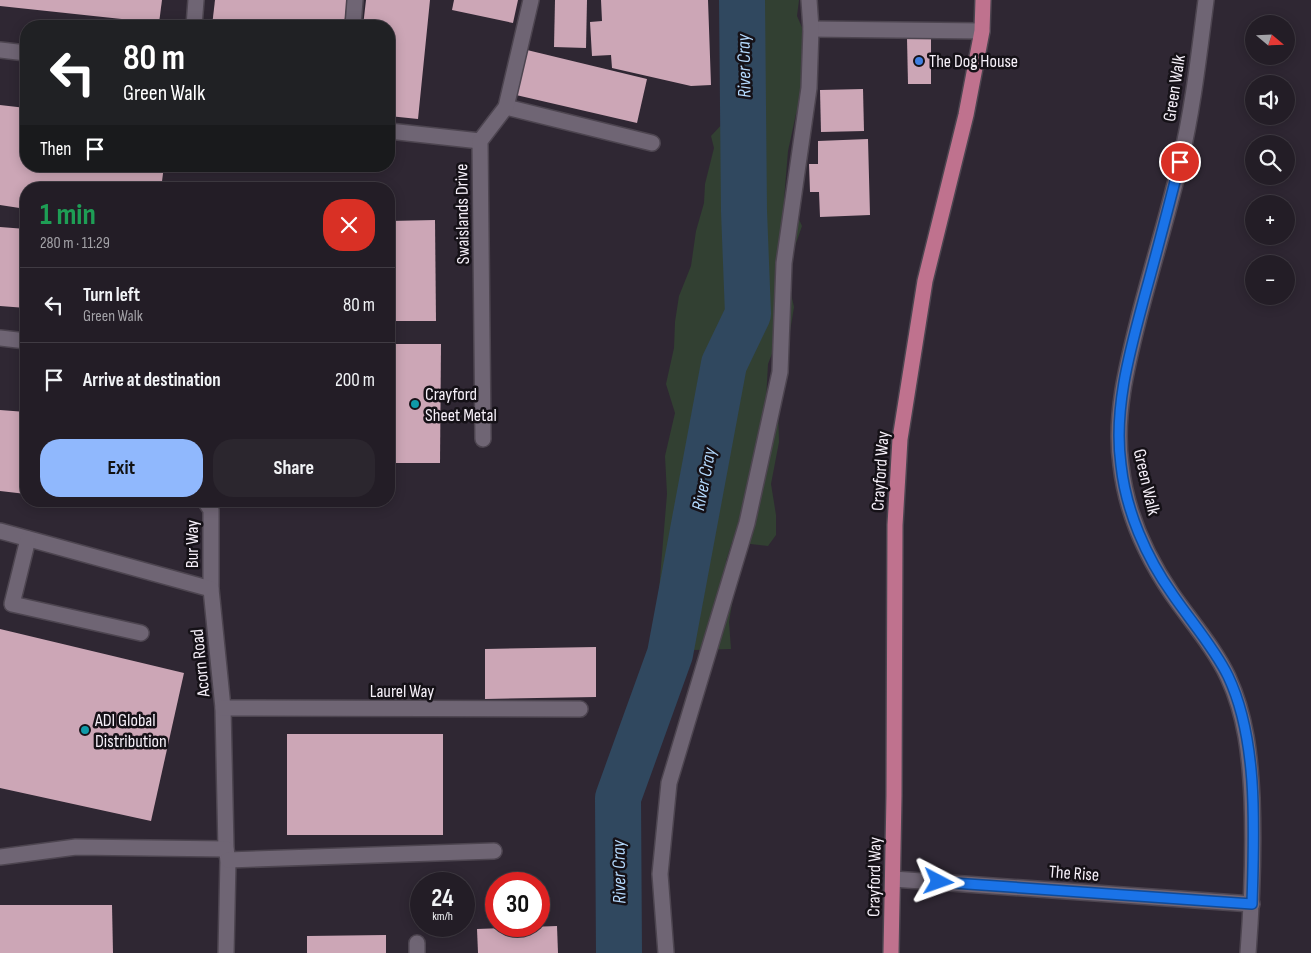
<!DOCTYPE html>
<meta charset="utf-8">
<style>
body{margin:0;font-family:"Sofia Sans Condensed",sans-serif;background:#2b262e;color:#f1f3f6;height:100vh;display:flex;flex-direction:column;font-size:19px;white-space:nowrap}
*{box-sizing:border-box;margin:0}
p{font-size:16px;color:#a3a2a7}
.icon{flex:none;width:28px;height:28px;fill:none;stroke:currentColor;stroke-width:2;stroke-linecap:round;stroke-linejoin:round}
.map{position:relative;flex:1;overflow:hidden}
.drawer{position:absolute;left:20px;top:182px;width:375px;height:325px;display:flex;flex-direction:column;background:#231d26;border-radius:20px;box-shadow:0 2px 12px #0003,0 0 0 1px #403b43}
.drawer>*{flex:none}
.hud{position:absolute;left:20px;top:20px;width:375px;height:152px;border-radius:20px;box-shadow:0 2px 12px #0003,0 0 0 1px #403b43;background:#202124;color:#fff;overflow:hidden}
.needle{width:32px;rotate:109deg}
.tools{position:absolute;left:1245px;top:15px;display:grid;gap:10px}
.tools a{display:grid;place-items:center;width:50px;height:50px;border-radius:50%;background:#231d26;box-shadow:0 2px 12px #0003,0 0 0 1px #403b43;font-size:25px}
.speed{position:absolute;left:410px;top:872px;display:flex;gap:10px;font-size:25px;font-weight:700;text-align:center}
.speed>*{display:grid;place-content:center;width:65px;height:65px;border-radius:50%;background:#231d26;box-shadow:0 2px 12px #0003,0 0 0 1px #403b43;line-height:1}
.speed small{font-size:12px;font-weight:400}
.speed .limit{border:8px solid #d22;background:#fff;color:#111}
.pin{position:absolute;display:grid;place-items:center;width:42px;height:42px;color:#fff;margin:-21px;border:2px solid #fff;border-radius:50%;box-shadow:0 1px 5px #0007}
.me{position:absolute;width:55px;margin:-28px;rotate:94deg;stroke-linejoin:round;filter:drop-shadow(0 0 4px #0008)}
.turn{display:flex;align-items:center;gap:18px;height:105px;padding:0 20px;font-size:22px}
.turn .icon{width:65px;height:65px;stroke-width:2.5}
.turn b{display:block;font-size:35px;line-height:42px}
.then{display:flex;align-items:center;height:48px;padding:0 20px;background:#0003;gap:10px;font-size:19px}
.round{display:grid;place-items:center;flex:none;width:52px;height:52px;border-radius:20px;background:#2b262e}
.head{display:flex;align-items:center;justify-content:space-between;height:85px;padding:0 20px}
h1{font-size:30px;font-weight:700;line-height:38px;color:#1e9e55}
.button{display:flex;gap:10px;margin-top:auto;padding:10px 20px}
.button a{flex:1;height:58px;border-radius:20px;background:#90b8fd;color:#111;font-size:20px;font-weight:700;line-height:58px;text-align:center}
.button a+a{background:#2b262e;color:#f1f3f6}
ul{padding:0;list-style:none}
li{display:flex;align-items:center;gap:15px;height:75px;padding:0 20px;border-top:1px solid #403b43}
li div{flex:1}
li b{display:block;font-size:19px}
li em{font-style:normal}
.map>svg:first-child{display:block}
.green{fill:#324032}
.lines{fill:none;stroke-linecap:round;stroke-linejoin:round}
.river{stroke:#30485f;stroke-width:46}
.building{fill:#cca6b6}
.minor-casing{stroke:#4d4550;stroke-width:18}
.major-casing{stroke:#4d4550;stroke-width:18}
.minor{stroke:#6f6574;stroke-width:15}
.major{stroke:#bf728e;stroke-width:15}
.route-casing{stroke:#114b97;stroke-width:12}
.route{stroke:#1a73e8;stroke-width:9}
.shop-dot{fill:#3f7fe0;stroke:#151117;stroke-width:2}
.culture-dot{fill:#0f9aa8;stroke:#151117;stroke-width:2}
.labels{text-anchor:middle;stroke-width:5;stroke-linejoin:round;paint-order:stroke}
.poi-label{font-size:18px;fill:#f6f0f9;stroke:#151117;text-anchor:start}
.street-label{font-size:18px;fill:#f6f0f9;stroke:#151117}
.water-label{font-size:19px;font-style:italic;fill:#b4d9fd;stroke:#151117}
</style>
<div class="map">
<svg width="1311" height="953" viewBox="0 0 1311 953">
<rect width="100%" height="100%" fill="#2f2733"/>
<polygon class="green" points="726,0 799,0 797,16 804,32 812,88 796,114 788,151 784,200 786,209 797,215 802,226 786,272 794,307 789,338 775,346 768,364 766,400 778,408 779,442 771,484 776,515 776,535 768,546 732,542 726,561 737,574 729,622 731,649 656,651 660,578 667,494 665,456 675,413 666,384 674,348 675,322 679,296 691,266 696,231 704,203 705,184 714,148 711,136 725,121 728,99 723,52"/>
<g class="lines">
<polyline class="river" points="619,953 618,798 670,654 724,364 748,314 744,211 742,0"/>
</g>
<g class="building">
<polygon points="0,0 162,0 159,23 0,6"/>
<polygon points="215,0 347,0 344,26 212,26"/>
<polygon points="366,0 430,0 418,119 389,116 389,26 363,26"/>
<polygon points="454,0 518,0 513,23 452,10"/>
<polygon points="555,0 587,0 586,48 554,47"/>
<polygon points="601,0 708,0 711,85 691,86 612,68 611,55 592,56 590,22 602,21"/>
<polygon points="907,38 931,38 931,84 908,84"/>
<polygon points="527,50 647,79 637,123 516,95"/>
<polygon points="863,89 864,131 821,132 820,90"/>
<polygon points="0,105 26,108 26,166 164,166 161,189 26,189 26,209 0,205"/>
<polygon points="868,139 870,215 820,217 819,192 810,192 809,164 818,164 818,141"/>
<polygon points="435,220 436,321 389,321 389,221"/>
<polygon points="0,227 26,229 26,308 0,306"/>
<polygon points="389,344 441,344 440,463 389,463"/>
<polygon points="0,410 26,412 26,494 0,491"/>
<polygon points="116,501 138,501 138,505 116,503"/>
<polygon points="0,629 184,673 151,821 0,788"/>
<polygon points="596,647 596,697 485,699 485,649"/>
<rect x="287" y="734" width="156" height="101"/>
<polygon points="0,905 112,905 113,953 0,953"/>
<polygon points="557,926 558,953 478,953 477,929"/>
<polygon points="386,935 386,953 307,953 307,936"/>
</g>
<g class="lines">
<defs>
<g id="minor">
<path d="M1206 0C1199 54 1193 109 1180 163 1168 215 1152 266 1139 317 1127 365 1114 416 1121 465 1126 511 1146 556 1172 594 1190 620 1215 649 1228 677 1246 716 1250 756 1252 798 1254 850 1252 901 1248 953"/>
<polyline points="194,26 196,0"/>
<polyline points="353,26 355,0"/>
<polyline points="811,29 982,31"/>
<polyline points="0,50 26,53"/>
<polyline points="506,107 652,143"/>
<polyline points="389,131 480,141"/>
<polyline points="0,338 26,341"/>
<polyline points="483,439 480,141 506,107 531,0"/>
<polyline points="205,501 211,510 211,589"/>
<polyline points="0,531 211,589 223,708 226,849 228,860 226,953"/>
<polyline points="28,539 12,604 141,633"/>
<polyline points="223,708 580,709"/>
<polyline points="0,857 76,847 226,849"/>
<polyline points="228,860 494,851"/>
<polyline points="893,879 1252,904"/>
<polyline points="417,953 417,943"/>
<polyline points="666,953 660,874 669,783 747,523 780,372 784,263 809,88 811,29 809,0"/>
</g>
<polyline id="major" points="891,953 894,796 895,525 900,439 925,281 966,115 982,31 983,0"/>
</defs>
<use href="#minor" class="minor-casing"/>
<use href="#major" class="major-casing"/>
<use href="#minor" class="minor"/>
<use href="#major" class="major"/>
</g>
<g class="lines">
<defs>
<path id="route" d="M939 882 1252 904C1254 833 1259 741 1228 676 1215 649 1190 620 1173 595 1146 557 1126 511 1121 465 1113 407 1131 347 1146 291 1158 248 1169 205 1180 162"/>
</defs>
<use href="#route" class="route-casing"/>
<use href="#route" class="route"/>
</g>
<circle class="shop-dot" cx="919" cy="61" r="5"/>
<g class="culture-dot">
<circle cx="415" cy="404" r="5"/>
<circle cx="85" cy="730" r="5"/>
</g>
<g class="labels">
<g class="poi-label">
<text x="929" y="67">The Dog House</text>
<text x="425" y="400">Crayford<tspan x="425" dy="21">Sheet Metal</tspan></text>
<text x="95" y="726">ADI Global<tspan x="95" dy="21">Distribution</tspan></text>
</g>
<g class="street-label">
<text transform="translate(1174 88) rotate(-81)" y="6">Green Walk</text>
<text transform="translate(462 214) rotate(-91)" y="6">Swaislands Drive</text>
<text transform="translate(880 471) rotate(-86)" y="6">Crayford Way</text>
<text transform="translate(1147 482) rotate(77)" y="6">Green Walk</text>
<text transform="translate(192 544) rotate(-90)" y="6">Bur Way</text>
<text transform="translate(200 663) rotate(-96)" y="6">Acorn Road</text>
<text x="402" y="697">Laurel Way</text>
<text transform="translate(1074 873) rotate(4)" y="6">The Rise</text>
<text transform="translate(874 877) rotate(-89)" y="6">Crayford Way</text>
</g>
<g class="water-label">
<text transform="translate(743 66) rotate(-91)" y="7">River Cray</text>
<text transform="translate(703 479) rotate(-79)" y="7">River Cray</text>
<text transform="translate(618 872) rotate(-91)" y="7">River Cray</text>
</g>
</g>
</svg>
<div class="tools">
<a><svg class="needle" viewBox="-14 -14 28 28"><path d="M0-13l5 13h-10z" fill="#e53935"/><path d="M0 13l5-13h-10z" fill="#a3a2a7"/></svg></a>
<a><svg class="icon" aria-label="sound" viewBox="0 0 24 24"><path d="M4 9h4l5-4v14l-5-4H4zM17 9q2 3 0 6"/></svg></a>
<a><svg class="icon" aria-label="search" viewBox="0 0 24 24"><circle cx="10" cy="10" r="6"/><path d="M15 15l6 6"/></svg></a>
<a>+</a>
<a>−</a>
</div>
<div class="speed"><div>24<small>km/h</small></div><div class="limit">30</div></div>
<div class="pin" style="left:1180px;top:162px;background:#d93025"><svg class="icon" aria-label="arrive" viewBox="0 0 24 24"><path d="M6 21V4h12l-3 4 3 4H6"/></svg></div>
<svg class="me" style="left:939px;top:882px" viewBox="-20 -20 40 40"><path d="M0-17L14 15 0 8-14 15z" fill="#1a73e8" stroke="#fff" stroke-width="4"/></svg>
<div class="hud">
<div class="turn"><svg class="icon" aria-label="left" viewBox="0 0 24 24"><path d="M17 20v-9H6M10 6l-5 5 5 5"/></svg><div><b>80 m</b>Green Walk</div></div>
<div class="then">Then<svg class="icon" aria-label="arrive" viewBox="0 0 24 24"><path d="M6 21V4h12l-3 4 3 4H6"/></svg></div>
</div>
<section class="drawer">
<div class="head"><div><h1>1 min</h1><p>280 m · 11:29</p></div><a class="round" style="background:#d93025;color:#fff"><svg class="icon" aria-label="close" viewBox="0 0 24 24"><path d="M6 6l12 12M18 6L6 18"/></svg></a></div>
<ul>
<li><svg class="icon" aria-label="left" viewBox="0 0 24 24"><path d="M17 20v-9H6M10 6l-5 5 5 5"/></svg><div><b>Turn left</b><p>Green Walk</p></div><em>80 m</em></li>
<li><svg class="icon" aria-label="arrive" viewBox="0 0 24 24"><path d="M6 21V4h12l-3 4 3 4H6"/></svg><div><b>Arrive at destination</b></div><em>200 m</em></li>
</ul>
<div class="button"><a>Exit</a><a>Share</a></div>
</section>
</div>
